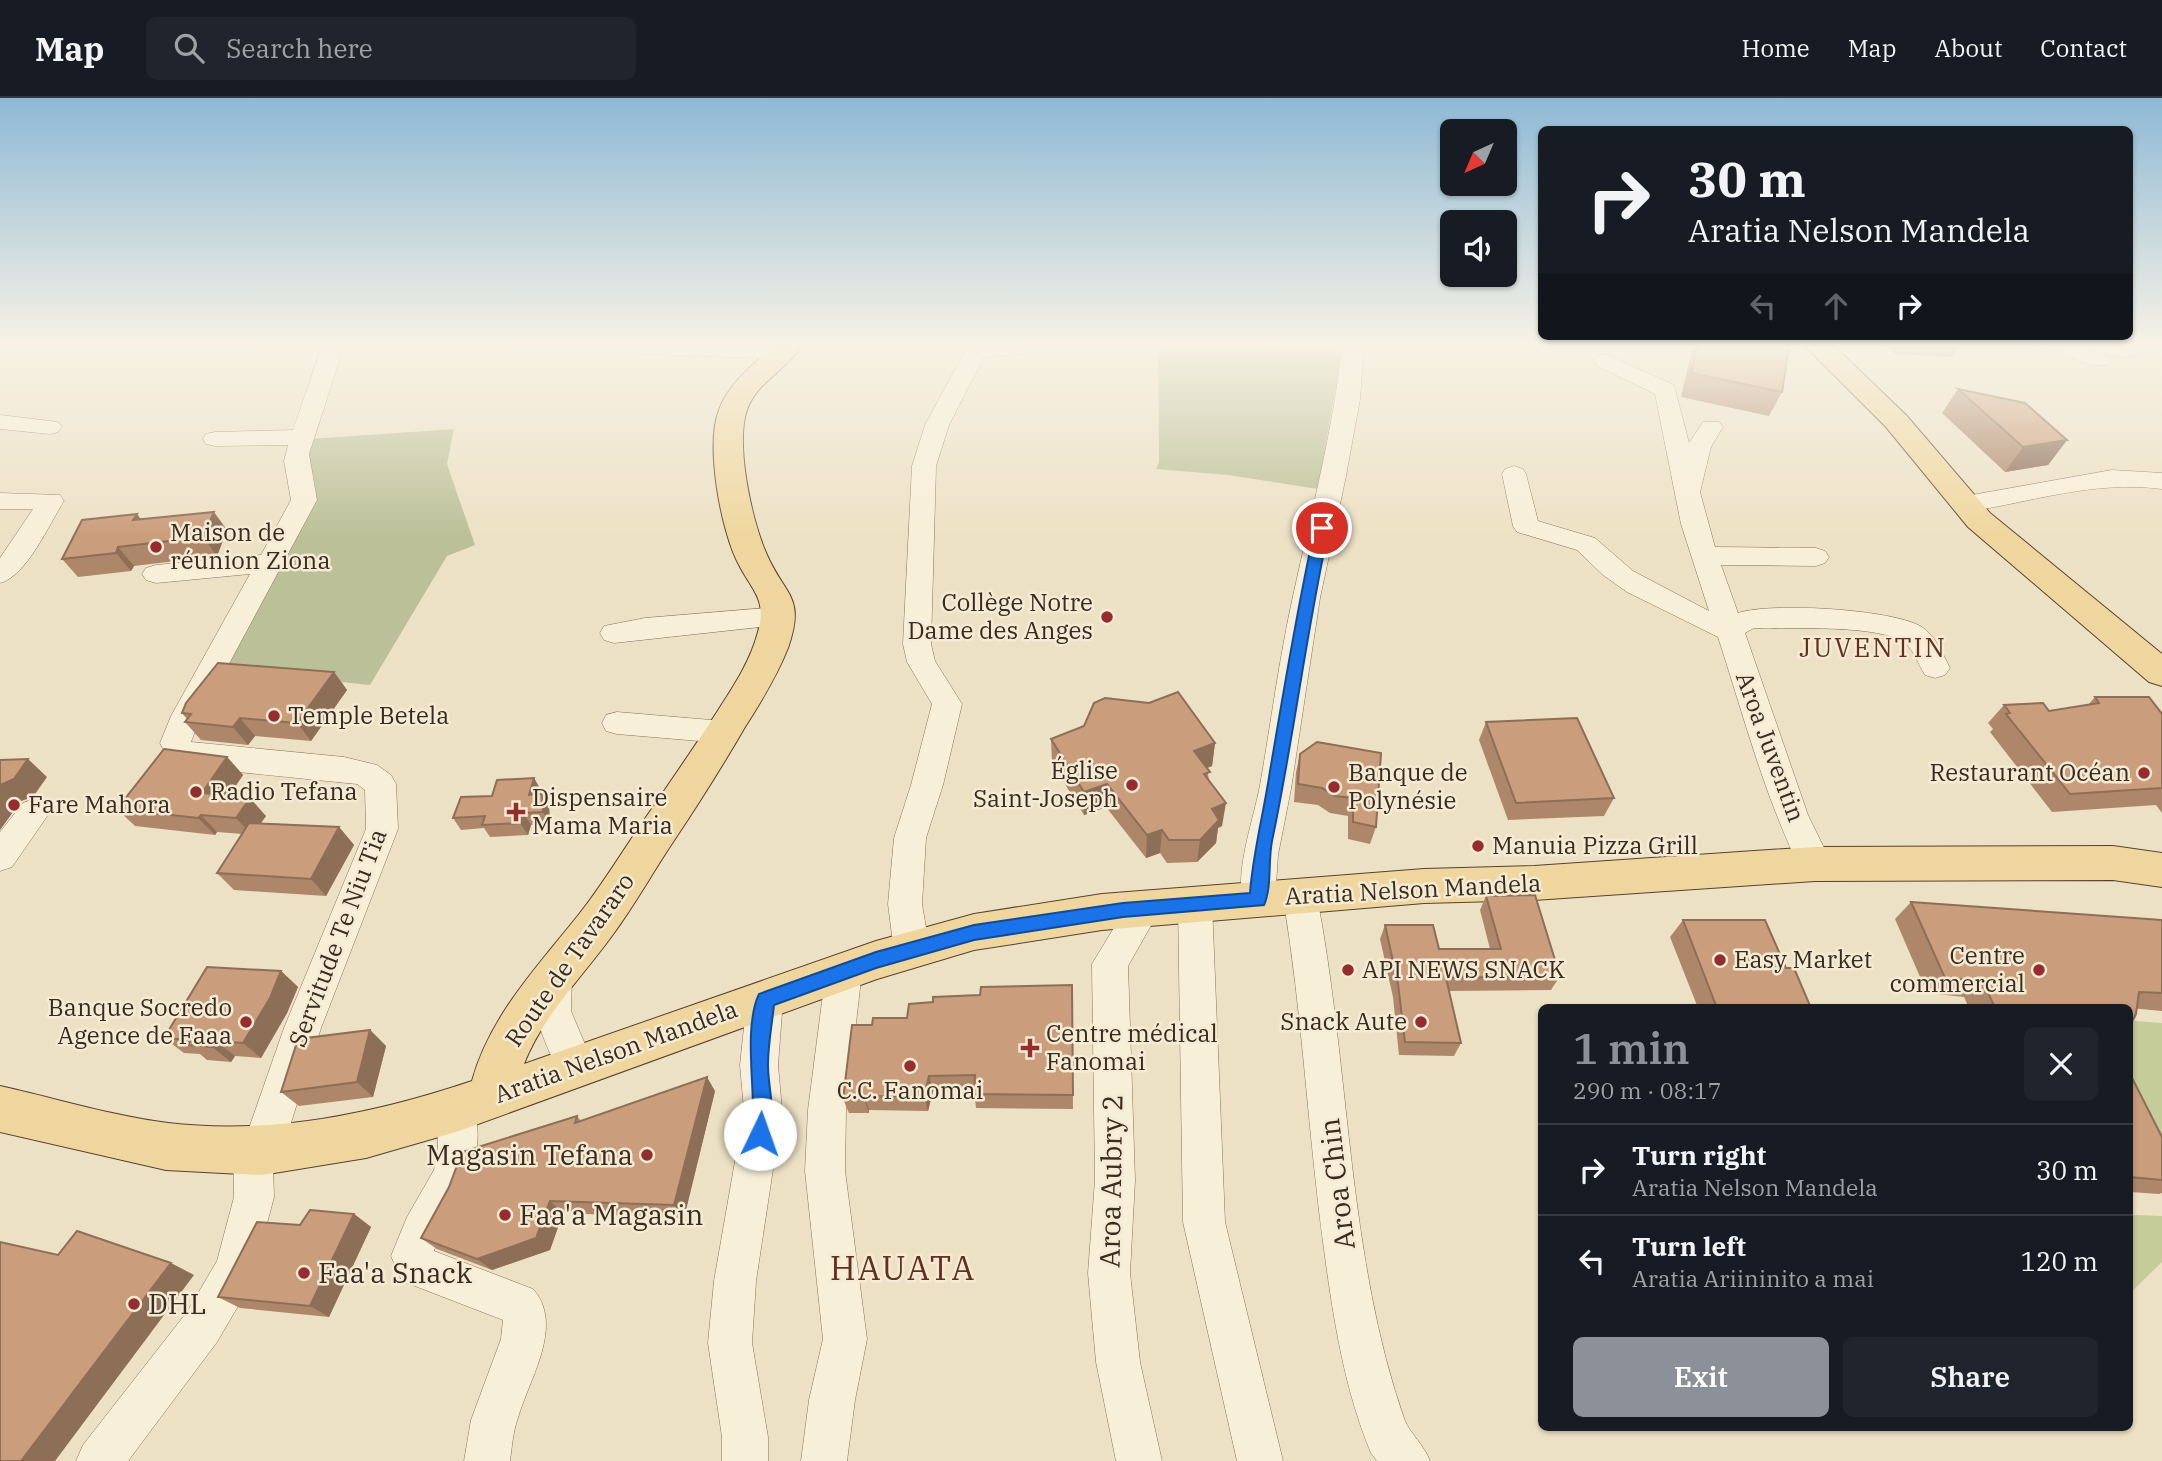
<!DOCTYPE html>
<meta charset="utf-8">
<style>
body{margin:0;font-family:"IBM Plex Serif",serif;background:#20242c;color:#f1f3f6;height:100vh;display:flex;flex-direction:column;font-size:26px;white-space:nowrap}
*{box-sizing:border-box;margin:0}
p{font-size:23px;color:#9ea1a6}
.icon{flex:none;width:38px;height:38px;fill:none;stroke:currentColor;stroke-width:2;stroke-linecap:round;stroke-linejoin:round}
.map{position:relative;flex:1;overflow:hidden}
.panel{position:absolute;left:1538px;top:906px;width:595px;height:427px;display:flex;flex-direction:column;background:#171b24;border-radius:10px;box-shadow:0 2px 5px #0004}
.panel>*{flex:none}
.hud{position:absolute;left:1538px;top:28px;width:595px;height:214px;border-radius:10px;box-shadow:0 2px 5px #0004;background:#171b24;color:#f1f3f6;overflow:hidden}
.needle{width:46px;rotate:224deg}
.tools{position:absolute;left:1440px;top:21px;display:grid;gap:14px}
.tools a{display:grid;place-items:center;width:77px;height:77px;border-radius:10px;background:#171b24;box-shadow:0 2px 5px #0004;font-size:35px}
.pin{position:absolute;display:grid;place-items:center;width:60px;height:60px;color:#fff;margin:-30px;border:4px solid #fff;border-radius:50%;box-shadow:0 2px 7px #0007}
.me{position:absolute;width:77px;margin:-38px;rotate:3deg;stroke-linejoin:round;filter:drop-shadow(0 0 5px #0008)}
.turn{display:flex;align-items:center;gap:24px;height:147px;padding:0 35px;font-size:32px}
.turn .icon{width:91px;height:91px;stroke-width:2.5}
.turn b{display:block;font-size:49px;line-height:60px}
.lanes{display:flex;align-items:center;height:66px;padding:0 35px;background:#0003;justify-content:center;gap:35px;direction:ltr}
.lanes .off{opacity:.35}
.round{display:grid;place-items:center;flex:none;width:74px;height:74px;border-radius:10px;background:#20242c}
.head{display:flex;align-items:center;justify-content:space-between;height:119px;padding:0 35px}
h1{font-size:42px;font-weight:600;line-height:52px;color:#8c9099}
.action{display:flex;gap:14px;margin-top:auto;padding:14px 35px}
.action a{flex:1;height:80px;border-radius:10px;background:#8c9099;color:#fff;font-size:28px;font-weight:600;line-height:80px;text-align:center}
.action a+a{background:#20242c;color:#f1f3f6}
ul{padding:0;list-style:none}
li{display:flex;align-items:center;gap:21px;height:91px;padding:0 35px;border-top:2px solid #363941}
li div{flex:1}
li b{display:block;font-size:26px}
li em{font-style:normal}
header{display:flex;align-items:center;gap:42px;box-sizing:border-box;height:98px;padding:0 35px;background:#171b24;border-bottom:2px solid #363941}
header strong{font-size:33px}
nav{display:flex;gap:38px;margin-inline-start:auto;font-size:24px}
.search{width:490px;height:63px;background:#20242c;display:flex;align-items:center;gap:18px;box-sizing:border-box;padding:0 24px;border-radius:10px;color:#9ea1a6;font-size:26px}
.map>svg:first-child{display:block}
.green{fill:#c5cb99}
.cemetery{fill:#bbc098}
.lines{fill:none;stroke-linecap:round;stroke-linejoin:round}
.minor-casing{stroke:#88735b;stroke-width:1}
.major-casing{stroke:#564130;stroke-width:2}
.minor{fill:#f8efd8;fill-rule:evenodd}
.major{fill:#efd69e;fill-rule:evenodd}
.wall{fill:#ae876b}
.shaded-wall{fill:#8d6e57}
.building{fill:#ca9d7c;stroke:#8d6e57;stroke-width:2}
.route{fill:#1a73e8;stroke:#114b97;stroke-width:2}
.poi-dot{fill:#952d2e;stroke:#f5ebd4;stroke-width:2.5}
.labels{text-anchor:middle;stroke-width:5;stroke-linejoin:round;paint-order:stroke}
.poi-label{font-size:24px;fill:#382b1f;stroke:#f5ebd4;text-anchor:start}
.street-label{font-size:24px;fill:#382b1f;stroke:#f5ebd4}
.neighbourhood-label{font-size:26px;letter-spacing:2px;fill:#642e20;stroke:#f5ebd4}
.near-poi-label{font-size:28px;fill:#382b1f;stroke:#f5ebd4;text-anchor:start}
.near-street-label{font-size:28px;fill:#382b1f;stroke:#f5ebd4}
.near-quarter-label{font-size:33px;letter-spacing:2px;fill:#642e20;stroke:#f5ebd4}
</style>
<header>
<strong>Map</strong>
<div class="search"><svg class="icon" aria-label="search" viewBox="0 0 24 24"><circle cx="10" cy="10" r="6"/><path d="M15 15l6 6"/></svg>Search here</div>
<nav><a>Home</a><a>Map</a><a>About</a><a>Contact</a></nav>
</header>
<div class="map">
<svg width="2162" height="1363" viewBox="0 0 2162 1363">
<rect width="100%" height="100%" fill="#ede1c5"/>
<g class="green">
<polygon points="2134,923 2162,925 2162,1094 2130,1030 2130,926"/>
<polygon points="2135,1117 2162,1118 2162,1164 2130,1195 2130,1118"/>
</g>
<g class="cemetery">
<polygon points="1158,248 1319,248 1342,253 1318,391 1228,377 1156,371 1159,364"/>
<polygon points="454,331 447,366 475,447 447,458 370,587 220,571 316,394 313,375 308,367 310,341"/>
</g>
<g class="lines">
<defs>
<g id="minor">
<polygon points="322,248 344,248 309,356 317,402 201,618 191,644 344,659 377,667 391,677 396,686 398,731 321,930 282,1053 273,1068 274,1099 251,1186 217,1244 128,1363 76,1363 83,1347 187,1214 217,1163 234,1099 233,1053 239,1039 247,1036 284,930 366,731 365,692 357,686 188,669 168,660 160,645 171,618 250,476 156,485 146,482 142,476 146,470 156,467 261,457 291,402 284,363 288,347 215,348 206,346 203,341 206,336 215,334 293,332"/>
<polygon points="610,248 786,248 794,254 791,259 783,261 621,255 613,253"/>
<polygon points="973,248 1044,248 1041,253 1033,255 984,259 949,327 936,368 931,546 935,563 962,606 943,687 926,740 922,806 930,853 924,864 912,868 900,864 894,853 888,806 894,740 911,687 932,606 907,564 903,546 912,368 925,327 964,255"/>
<path d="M1342 248H1364L1360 301 1346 378 1320 500 1291 691 1278 757 1275 802 1270 812 1258 816 1246 812C1231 782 1254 721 1260 687 1271 625 1279 561 1293 498 1311 415 1333 334 1342 248Z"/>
<polygon points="2052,248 2083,248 2090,251 2088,248 2153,248 2150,253 2128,259 2101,255 2110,262 2107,267 2091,267 2055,253"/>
<path d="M1605 256 1674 287 1689 345 1703 324H1719L1723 329 1711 349 1700 394 1715 449 1816 450 1825 453 1829 459 1825 465 1816 468 1721 467 1738 515C1770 504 1893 511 1922 529 1934 537 1941 552 1947 564L1950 570 1945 577 1935 580 1925 577C1918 566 1915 554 1905 545 1880 526 1788 531 1754 530L1745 535 1808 717 1832 766 1827 776 1815 780 1803 776C1765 701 1744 619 1718 539L1627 494 1603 477 1577 452 1517 434 1513 428 1502 376 1505 371 1514 368 1523 371 1526 376 1538 423 1595 440 1633 473 1709 513 1681 426 1655 296 1597 268 1594 263 1597 258Z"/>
<polygon points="0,317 58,324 62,329 58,334 50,336 0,331"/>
<path d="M2112 372 2162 375V391C2094 382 2032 404 1966 414L1957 412 1953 406 1957 400 1966 398Z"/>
<path d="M0 395 60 397 64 403C49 426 27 478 0 485V460L33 411H0Z"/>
<polygon points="778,509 788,512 792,519 788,526 614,545 604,542 600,535 604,528 645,520"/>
<polygon points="617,614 723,623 734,626 738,634 734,642 723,645 617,636 606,633 602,625 606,617"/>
<polygon points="34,701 45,705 50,714 12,769 0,773 0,734 23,705"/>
<path d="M1300 785 1312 789 1317 799C1350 969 1347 1160 1405 1323 1410 1335 1424 1347 1430 1363H1377L1371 1355C1345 1293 1334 1224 1325 1159 1308 1039 1303 918 1283 799L1288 789Z"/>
<polygon points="1195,792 1207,796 1212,806 1225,1124 1283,1363 1237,1363 1183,1124 1178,806 1183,796"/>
<polygon points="1144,795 1156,800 1161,810 1128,868 1135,1082 1130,1175 1140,1264 1162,1363 1116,1363 1096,1264 1088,1175 1095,1082 1092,866 1132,800"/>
<polygon points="844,857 857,862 862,873 846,1012 845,1073 867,1241 855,1302 847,1363 801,1363 809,1302 823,1241 805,1073 808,1012 826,873 831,862"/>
<path d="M554 862 567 867 572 878 571 913 595 970 589 982 576 988 563 982C546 947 523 906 541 867Z"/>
<polygon points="765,885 778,890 783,901 778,967 782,1012 756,1183 752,1245 768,1339 768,1363 722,1363 722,1339 708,1245 714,1183 744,1012 740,967 747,901 752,890"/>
<path d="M456 993 470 998C486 1036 475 1079 455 1114 448 1127 438 1139 434 1153L533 1191C565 1227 529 1281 518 1320 513 1333 512 1349 510 1363H464L471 1322 501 1241 503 1222 402 1183 391 1158 407 1119 434 1072 438 1054 437 1011 442 998Z"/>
</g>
<g id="major">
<path d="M773 248H802C787 271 756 285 747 312 735 347 752 423 767 457 785 498 806 498 788 550 777 578 761 604 745 629 723 667 699 705 675 741 654 772 636 805 614 835 584 877 543 917 524 966L876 843 974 816 1102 796 1424 771 1534 768 1815 749 2113 748 2162 755V789L2113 782 1815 783 1534 802 1424 805 1102 832 974 852 877 881 456 1034 366 1060 262 1077 166 1072 0 1034V988C54 1000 113 1018 168 1025 271 1037 374 1016 472 983 490 917 539 867 580 815 602 787 620 757 640 728 666 690 692 653 717 614 733 589 750 564 758 534 767 501 753 494 739 467 721 434 705 347 719 312 728 286 754 266 773 248Z"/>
<polygon points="1805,248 1834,248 1906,317 1990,415 2162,556 2162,588 2149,584 1968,429 1886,329"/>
</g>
</defs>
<use href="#minor" class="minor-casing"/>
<use href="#major" class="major-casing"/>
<use href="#minor" class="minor"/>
<use href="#major" class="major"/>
</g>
<g class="wall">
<polygon points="1693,248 1789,248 1782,294 1769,318 1681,299"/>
<polygon points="1886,248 1960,248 1952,259 1894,256"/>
<polygon points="1958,291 2067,342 2048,367 2005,374 1942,315"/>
<polygon points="141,422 227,432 217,458 134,468 131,473 78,479 62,461"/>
<polygon points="334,574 347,592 311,643 255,638 248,647 201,642 185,624 187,621 182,615"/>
<polygon points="2095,599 2162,616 2162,715 2156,707 2052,714 1990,634 1993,631 1988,625 2004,607 2049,613 2088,607"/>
<polygon points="1149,605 1215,645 1212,668 1207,670 1209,682 1222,728 1218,730 1216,745 1197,764 1167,765 1160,755 1146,760 1106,709 1084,717 1052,665 1051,641"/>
<polygon points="1486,624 1614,700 1604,718 1508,722 1479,642"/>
<polygon points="1317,644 1376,729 1370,746 1348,741 1348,718 1330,715 1318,707 1294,704 1296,674 1300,656"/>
<polygon points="227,659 243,677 229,698 266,718 261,725 339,729 354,747 326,798 234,792 217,775 242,736 217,734 215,737 135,728 117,711"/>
<polygon points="541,692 540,696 549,708 550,725 531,727 528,737 490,739 484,730 461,732 453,720 492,698"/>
<polygon points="1486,798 1560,878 1551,892 1449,893 1461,945 1454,958 1399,957 1393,899 1380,841 1385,827 1439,851 1490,851 1480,812"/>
<polygon points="1911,804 2162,822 2162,913 2130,910 1969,910 1964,899 1927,895 1895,821"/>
<polygon points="1683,822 1786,870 1811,910 1698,910 1670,839"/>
<polygon points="281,873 298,889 287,915 261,960 235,958 231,964 207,962 200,956 184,955 164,940"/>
<polygon points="1072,887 1073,1011 976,1010 974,992 933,993 928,1013 869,1012 869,1015 849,1015 843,1001 872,927 907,920 933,904 980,897"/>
<polygon points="370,932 386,948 373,999 299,1008 281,994"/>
<polygon points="2130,976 2162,1082 2162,1095 2159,1096 2130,1094"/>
<polygon points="715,993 684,1120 563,1115 550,1152 492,1172 437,1151 421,1140 577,1018 581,1023"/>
<polygon points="354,1116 371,1129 329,1219 240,1210 218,1199 300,1127"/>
</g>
<g class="shaded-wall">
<polygon points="2067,342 2048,367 2005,374 2023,349"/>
<polygon points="214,414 227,432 217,458 203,439"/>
<polygon points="137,416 151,434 133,422"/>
<polygon points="118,449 134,468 131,473 116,455"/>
<polygon points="334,574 347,592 311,643 297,625"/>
<polygon points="240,620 255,638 248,647 233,629"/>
<polygon points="1215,645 1212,668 1191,676 1194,653"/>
<polygon points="227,659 243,677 219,712 202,695"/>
<polygon points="28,661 47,679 33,699 21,703 0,732 0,687"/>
<polygon points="534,680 541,692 536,708 529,697"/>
<polygon points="1107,686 1106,709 1084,717 1084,694"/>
<polygon points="542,696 549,708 550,725 543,714"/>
<polygon points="250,700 266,718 252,737 236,720"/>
<polygon points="1226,705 1222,728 1218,730 1216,745 1197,764 1200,742 1212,711"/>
<polygon points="523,715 531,727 528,737 520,725"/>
<polygon points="201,717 217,734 215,737 198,720"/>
<polygon points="339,729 354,747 326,798 311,781"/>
<polygon points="1162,732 1160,755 1146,760 1147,737"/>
<polygon points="281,873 298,889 287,915 261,960 243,945"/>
<polygon points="370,932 386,948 373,999 357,984"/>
<polygon points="216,943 235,958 231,964 212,949"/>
<polygon points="929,978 933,993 928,1013 924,999"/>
<polygon points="707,979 715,993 684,1120 674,1107"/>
<polygon points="865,998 869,1012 869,1015 864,1001"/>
<polygon points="550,1103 563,1115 550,1152 492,1172 477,1161"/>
<polygon points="354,1116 371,1129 329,1219 310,1208"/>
<polygon points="171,1165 194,1177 55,1363 21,1363"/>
</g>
<g class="building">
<polygon points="1698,248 1789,248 1782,294 1691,275"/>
<polygon points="1958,291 2025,305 2067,342 2023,349"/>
<polygon points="214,414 203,439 118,449 116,455 62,461 82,422 137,416 133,422"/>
<polygon points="218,565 334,574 297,625 240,620 233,629 185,624 191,616 182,615 186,605"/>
<polygon points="1178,594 1215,645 1194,653 1210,674 1204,676 1226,705 1212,711 1219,722 1200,742 1169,742 1162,732 1147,737 1107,686 1084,694 1051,641 1084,628 1094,605 1105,600 1149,605"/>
<polygon points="2095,599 2149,599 2162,616 2162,690 2070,696 2006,616 2010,615 2004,607 2043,605 2049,613 2099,605"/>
<polygon points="1577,620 1614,700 1516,705 1486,624"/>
<polygon points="1317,644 1381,655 1376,729 1353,724 1353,700 1335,698 1322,690 1298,686 1300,656"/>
<polygon points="164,651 227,659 202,695 250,700 236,720 201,717 198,720 117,711"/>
<polygon points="28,661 14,681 0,687 0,662"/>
<polygon points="534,680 529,697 542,696 543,714 523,715 520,725 482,727 485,718 453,720 461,699 492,698 497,682"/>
<polygon points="249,725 339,729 311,781 217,775"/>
<polygon points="1535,797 1560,878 1446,880 1461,945 1405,944 1398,886 1385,827 1433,827 1439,851 1501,851 1486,798"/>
<polygon points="1911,804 2162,822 2162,895 2139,894 2136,916 2132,924 2130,925 2130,910 1995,910 1983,883 1945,880"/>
<polygon points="1683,822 1765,822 1786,870 1794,870 1811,910 1717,910"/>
<polygon points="207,869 281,873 270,900 243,945 216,943 212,949 188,947 191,942 164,940"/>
<polygon points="1072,887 1073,997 974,996 975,977 929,978 924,999 865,998 864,1001 843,1001 852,927 872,927 873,920 907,920 909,906 933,904 933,899 980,897 981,889"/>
<polygon points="370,932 357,984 281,994 298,941"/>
<polygon points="2130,976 2162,1039 2162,1082 2130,1079"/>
<polygon points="707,979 674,1107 550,1103 536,1140 477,1161 421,1140 449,1089 462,1054 577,1018 575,1025"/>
<polygon points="310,1112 354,1116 310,1208 218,1199 257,1124 300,1127"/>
<polygon points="77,1133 171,1165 21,1363 0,1363 0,1144 58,1157"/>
</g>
<linearGradient id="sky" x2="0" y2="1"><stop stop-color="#8eb9d5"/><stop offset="0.56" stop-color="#f7f2e5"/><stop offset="1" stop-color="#f7f2e5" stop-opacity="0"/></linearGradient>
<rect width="2162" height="439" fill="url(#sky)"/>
<path class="route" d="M1322 426 1329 430C1306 534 1294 639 1272 743 1268 763 1272 789 1264 807L1123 819 974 842 876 870 774 907C772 926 768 947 768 967 768 993 778 1018 767 1043L760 1046 753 1043C748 1032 753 1022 753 1010 753 978 745 926 759 896L876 854 974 827 1123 805 1250 795C1253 754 1264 714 1270 673 1284 592 1297 510 1315 430Z"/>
<g class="poi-dot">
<circle cx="156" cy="449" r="7"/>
<circle cx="1107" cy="519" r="7"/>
<circle cx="274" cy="618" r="7"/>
<circle cx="2144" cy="675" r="7"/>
<circle cx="1132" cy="687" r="7"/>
<circle cx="1334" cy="689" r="7"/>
<circle cx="196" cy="694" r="7"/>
<circle cx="14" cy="707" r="7"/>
<path d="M512.5 703.5h7v7h7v7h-7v7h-7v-7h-7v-7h7z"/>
<circle cx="1478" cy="748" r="7"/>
<circle cx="1720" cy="862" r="7"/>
<circle cx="1348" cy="872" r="7"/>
<circle cx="2039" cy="872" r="7"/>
<circle cx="246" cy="924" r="7"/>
<circle cx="1421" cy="924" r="7"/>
<path d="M1026.5 939.5h7v7h7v7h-7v7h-7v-7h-7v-7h7z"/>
<circle cx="910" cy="968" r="7"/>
<circle cx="647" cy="1057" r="7"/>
<circle cx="505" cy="1117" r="7"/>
<circle cx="304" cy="1175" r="7"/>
<circle cx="134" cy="1206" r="7"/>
</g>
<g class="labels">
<g class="poi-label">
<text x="170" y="443">Maison de<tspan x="170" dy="28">réunion Ziona</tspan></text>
<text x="1093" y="513" text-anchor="end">Collège Notre<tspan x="1093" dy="28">Dame des Anges</tspan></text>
<text x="288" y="626">Temple Betela</text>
<text x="1118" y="681" text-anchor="end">Église<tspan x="1118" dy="28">Saint-Joseph</tspan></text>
<text x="1348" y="683">Banque de<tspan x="1348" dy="28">Polynésie</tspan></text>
<text x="2130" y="683" text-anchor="end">Restaurant Océan</text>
<text x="210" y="702">Radio Tefana</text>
<text x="532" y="708">Dispensaire<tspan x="532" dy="28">Mama Maria</tspan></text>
<text x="28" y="715">Fare Mahora</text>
<text x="1492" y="756">Manuia Pizza Grill</text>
<text x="2025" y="866" text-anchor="end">Centre<tspan x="2025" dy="28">commercial</tspan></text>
<text x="1734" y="870">Easy Market</text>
<text x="1362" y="880">API NEWS SNACK</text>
<text x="232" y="918" text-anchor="end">Banque Socredo<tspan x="232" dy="28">Agence de Faaa</tspan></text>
<text x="1407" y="932" text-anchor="end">Snack Aute</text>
<text x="1046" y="944">Centre médical<tspan x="1046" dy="28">Fanomai</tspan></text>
<text x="910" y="1001" text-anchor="middle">C.C. Fanomai</text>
</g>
<g class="street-label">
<text transform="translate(1770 649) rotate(70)" y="8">Aroa Juventin</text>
<text transform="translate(1413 792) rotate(-3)" y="8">Aratia Nelson Mandela</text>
<text transform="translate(338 840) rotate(-69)" y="8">Servitude Te Niu Tia</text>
<text transform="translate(570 862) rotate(-55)" y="8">Route de Tavararo</text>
<text transform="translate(616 954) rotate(-20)" y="8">Aratia Nelson Mandela</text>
</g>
<g class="neighbourhood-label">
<text x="1873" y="559">JUVENTIN</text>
</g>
<g class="near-poi-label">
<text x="633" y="1067" text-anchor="end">Magasin Tefana</text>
<text x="519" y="1127">Faa'a Magasin</text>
<text x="318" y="1185">Faa'a Snack</text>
<text x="148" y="1216">DHL</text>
</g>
<g class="near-street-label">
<text transform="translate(1111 1083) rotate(-89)" y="10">Aroa Aubry 2</text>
<text transform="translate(1337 1086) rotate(-97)" y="10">Aroa Chin</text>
</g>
<g class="near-quarter-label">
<text x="903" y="1182">HAUATA</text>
</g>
</g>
</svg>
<div class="tools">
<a><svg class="needle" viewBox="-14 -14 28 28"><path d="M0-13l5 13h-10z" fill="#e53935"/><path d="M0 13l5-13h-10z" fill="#9ea1a6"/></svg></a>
<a><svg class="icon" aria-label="sound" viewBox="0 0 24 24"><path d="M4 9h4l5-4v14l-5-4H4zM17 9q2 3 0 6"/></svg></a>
</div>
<div class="pin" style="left:1322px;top:430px;background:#d93025"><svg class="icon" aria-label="arrive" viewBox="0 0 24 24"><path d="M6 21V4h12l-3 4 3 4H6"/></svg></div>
<svg class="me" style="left:760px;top:1036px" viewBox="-20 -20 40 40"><circle r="19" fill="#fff"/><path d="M0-13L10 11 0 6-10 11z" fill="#1a73e8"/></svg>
<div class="hud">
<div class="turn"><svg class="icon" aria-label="right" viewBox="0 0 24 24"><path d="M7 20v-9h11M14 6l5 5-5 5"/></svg><div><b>30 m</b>Aratia Nelson Mandela</div></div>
<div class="lanes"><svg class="icon off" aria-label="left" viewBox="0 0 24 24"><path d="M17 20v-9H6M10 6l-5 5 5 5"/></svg><svg class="icon off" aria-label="ahead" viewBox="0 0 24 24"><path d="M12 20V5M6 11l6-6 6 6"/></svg><svg class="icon" aria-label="right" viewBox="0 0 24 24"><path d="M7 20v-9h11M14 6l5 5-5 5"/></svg></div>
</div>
<section class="panel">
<div class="head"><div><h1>1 min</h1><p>290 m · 08:17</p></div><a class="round"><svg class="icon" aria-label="close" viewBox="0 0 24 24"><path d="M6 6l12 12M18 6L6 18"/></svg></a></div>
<ul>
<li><svg class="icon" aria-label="right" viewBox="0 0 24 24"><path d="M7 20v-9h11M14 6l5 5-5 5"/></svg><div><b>Turn right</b><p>Aratia Nelson Mandela</p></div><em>30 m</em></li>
<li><svg class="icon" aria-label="left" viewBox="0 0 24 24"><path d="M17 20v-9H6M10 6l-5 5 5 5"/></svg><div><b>Turn left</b><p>Aratia Ariininito a mai</p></div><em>120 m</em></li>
</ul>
<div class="action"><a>Exit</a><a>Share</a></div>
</section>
</div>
